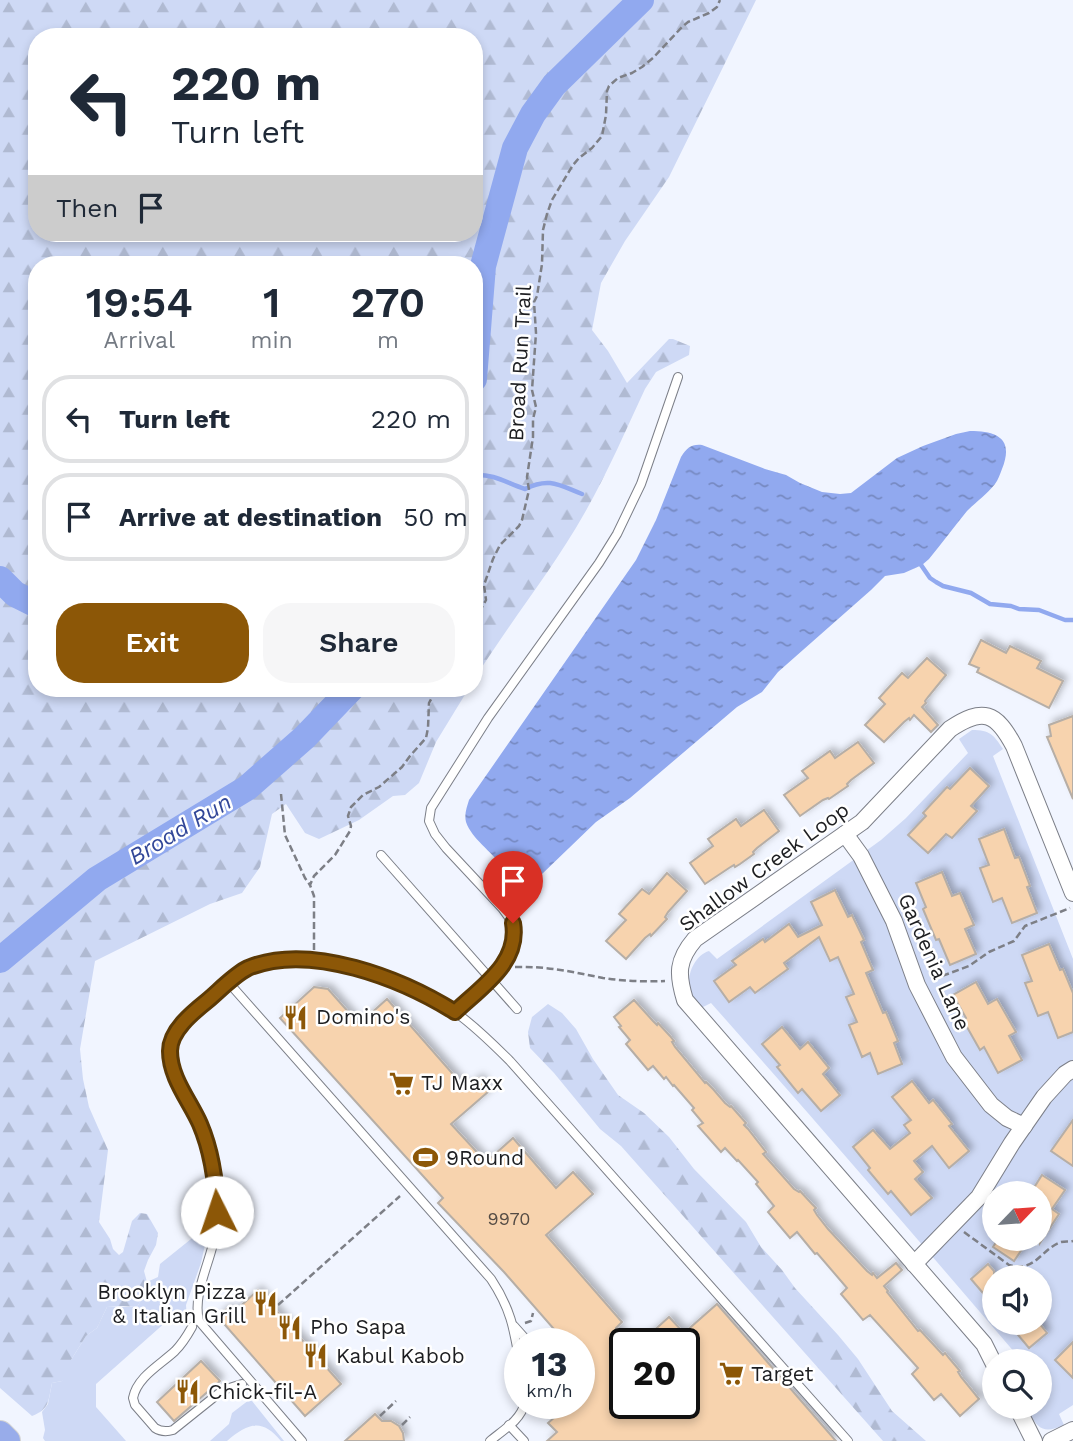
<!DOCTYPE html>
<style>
body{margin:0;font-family:"Work Sans",sans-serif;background:#f6f6f7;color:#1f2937;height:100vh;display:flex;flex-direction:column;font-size:26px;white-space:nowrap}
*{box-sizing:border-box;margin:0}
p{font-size:23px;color:#747a83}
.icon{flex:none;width:38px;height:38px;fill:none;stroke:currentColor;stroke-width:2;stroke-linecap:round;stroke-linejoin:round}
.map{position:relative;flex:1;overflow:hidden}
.side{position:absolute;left:28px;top:256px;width:455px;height:441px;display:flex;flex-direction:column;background:#fff;border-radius:28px;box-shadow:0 4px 10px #0003}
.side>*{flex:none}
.top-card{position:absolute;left:28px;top:28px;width:455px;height:214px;border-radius:28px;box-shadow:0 4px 10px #0003;background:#fff;color:#1f2937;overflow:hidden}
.needle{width:46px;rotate:65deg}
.fabs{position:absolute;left:982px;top:1181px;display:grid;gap:14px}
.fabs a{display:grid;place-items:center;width:70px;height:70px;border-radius:50%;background:#fff;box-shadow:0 4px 10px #0003;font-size:35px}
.speed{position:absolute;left:504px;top:1328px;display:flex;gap:14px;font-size:35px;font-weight:700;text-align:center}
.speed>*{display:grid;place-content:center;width:91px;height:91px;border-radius:50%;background:#fff;box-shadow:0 4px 10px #0003;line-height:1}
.speed small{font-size:18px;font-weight:400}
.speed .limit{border:4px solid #111;border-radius:10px;background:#fff;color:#111}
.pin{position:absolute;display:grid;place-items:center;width:60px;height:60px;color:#fff;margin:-72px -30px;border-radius:50% 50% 50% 0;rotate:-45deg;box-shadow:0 0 7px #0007}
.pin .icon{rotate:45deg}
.me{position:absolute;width:77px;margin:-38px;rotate:356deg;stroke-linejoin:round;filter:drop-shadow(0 0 5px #0008)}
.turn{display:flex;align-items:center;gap:24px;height:147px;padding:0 28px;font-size:32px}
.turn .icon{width:91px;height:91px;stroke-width:2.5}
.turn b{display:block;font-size:49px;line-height:60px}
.then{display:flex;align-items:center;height:66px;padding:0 28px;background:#0003;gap:14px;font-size:26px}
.eta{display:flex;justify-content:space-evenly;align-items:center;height:119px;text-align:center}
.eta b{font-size:42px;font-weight:600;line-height:49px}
.action{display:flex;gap:14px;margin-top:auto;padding:14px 28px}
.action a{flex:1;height:80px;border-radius:28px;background:#8c5707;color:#fff;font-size:28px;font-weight:600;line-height:80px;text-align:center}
.action a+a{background:#f6f6f7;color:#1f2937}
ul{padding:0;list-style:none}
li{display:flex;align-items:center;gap:21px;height:88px;margin:0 14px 10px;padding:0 14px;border:4px solid #e0e1e3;border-radius:28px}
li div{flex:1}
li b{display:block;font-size:26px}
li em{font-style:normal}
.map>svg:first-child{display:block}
.green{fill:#ced9f5;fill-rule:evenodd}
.forest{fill:url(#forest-firs);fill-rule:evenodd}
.water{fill:url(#water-ripples)}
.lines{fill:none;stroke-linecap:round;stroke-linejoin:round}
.stream{stroke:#91a9ef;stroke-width:4.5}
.river{stroke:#91a9ef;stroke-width:26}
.building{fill:#f7d3ae;stroke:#b6aea6;stroke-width:2;filter:url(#shadow)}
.service-casing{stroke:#7c7f88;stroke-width:10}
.minor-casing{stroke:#7c7f88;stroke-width:18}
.trunk-casing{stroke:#d2d2d3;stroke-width:28}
.path{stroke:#7d7f86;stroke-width:2.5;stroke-dasharray:7 3.5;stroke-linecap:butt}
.service{stroke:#fff;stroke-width:8}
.minor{stroke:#fff;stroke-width:16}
.trunk{stroke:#98acea;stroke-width:26}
.route-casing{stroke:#5b3905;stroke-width:18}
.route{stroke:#8c5707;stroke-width:12}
.labels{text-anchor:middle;stroke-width:5;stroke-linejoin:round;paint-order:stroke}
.number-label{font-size:18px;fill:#544b44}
.street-label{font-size:21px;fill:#1d1e21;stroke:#fff}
.poi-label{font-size:21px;fill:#1d1e21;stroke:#fff;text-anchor:start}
.water-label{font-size:23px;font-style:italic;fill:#324798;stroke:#fff}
</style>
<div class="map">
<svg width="1073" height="1441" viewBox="0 0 1073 1441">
<defs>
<pattern id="forest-firs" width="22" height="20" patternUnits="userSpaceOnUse" patternTransform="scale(1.75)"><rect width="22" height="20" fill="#ced9f5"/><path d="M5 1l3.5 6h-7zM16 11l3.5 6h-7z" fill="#b0bad2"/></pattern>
<pattern id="water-ripples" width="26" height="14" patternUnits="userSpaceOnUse" patternTransform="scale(1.75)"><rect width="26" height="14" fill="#91a9ef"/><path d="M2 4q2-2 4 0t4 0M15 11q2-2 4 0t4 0" fill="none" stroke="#7689c1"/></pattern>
<filter id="shadow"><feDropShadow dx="4" dy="-4" stdDeviation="3.5" flood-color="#0004"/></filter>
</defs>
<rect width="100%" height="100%" fill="#f1f5ff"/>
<g class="green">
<path d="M972 730C990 730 994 735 1003 749L993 756 1073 959V993L1064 969 1060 970 1049 944 1022 955 1032 981 1026 983 1048 1012 1058 1038 1073 1032V1120L1052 1151 1073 1165V1342L1055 1360 1073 1378V1405L1059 1414 1064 1425C1046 1433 1039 1431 1030 1414L1042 1408 1040 1402V1362L1021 1361 1016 1354C915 1236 814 1119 711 1003L701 1008C695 1002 691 997 689 988 687 974 695 955 709 951L717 959 881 840 906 818 968 753 959 739ZM970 768 989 786 971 806 952 838 946 834 928 853 908 835 926 816 923 812 947 787 950 789ZM1004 829 1015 858 1019 857 1030 886 1027 887 1037 913 1012 923 1002 898 994 901 981 868 989 865 979 839ZM942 872 952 896 960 893 974 925 965 929 975 955 950 965 939 939 936 940 923 909 926 907 916 883ZM835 890 848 917 852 915 864 940 861 942 873 970 848 981 838 957 829 961 815 929 822 925 811 902ZM789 925 805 947 784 963 755 993 750 987 729 1002 714 981 736 965 733 961 763 939 765 942ZM976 982 988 1004 998 999 1016 1032 1009 1036 998 1072 984 1047 981 1049 953 995ZM872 987 883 1013 886 1012 898 1041 894 1043 902 1064 878 1074 870 1053 861 1056 849 1026 857 1022 847 997ZM782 1027 800 1049 808 1043 829 1068 798 1092 777 1068 780 1065 763 1044ZM912 1082 929 1103 933 1101 951 1124 949 1126 969 1152 949 1167 932 1146 925 1151 911 1120 892 1097ZM873 1130 890 1149 923 1172 915 1179 931 1199 911 1215 891 1191 888 1194 868 1170 870 1168 853 1147ZM1043 1175 1064 1190 1052 1209 1059 1214 1037 1246 1028 1240 994 1239V1194L1030 1193ZM988 1264 1000 1277 1040 1278 1039 1323 1047 1333 1029 1348 1012 1328 1009 1330 1003 1323H994V1313L989 1306 992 1303Z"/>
<polygon points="206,1227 206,1240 201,1263 186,1305 187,1320 184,1323 167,1321 96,1384 96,1407 126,1441 45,1441 43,1438 45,1430 42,1412 48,1404 52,1383 62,1381 71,1360 86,1336 97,1328 107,1307 137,1307 145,1294 147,1282 158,1277 160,1264"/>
<path d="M249 1400 252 1401 284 1441H281C262 1418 248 1423 227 1441H210L229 1424 232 1413Z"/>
</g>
<g class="forest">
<path d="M0 0H756L669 177 625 241 601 283 592 330 608 351 627 383 669 339H673L690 346 689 355 656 372 645 389C626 430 606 476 584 514 551 572 509 623 474 680V264H37V688H469L436 742 419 783 405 795 393 796 359 820 319 839 305 833 286 804 272 814 260 867 242 893 210 904 95 961 80 1049 83 1079 89 1107 108 1150 99 1222 110 1239 113 1249 119 1255 123 1252 132 1221 140 1213 147 1214 158 1233 156 1245 148 1260 144 1271 147 1282 145 1294 137 1307 122 1306 107 1307 97 1328 86 1336 71 1360V1375L62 1381 52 1383C48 1401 50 1409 32 1416L0 1388ZM37 37H474V233H37Z"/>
<polygon points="548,1004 562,1013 576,1029 593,1059 618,1095 644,1113 669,1137 694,1169 746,1222 761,1247 782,1270 795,1288 838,1335 858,1359 892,1411 926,1441 883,1441 621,1146 600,1129 554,1073 530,1048 528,1032 532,1017"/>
</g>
<path class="water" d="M970 431C998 431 1014 439 1002 469 1000 474 998 480 995 484 987 494 976 502 967 511 954 527 942 543 929 559L922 565 904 573 885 576 871 590 778 672 762 692 737 707 630 798 596 822 542 874H538L537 884 522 892C513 884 509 875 502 866 491 851 472 839 466 822 464 814 467 807 469 800L636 560 656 520 681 457C687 448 691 444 702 445L765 469 786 475 800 483 822 492 840 494 851 493 897 458 923 446 956 434Z"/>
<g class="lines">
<g class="stream">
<path d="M474 475C496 474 506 483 525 489 549 477 559 485 582 494"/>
<polyline points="919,562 930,578 936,582 943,586 971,593 990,604 1011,606 1019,609 1039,610 1065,620 1073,620"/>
</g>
<g class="river">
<polyline points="474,379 483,266 515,148 533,114 554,85 641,0"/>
<polyline points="0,579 15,594 37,605"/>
<polyline points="0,960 97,879 247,788 305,737 352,688"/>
</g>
</g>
<g class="building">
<polygon points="981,640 1006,653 1010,646 1041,661 1037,668 1063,681 1049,708 977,672 979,668 969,664"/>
<polygon points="927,658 946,675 928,697 925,701 926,703 922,707 938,725 931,732 914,715 910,720 909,718 904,722 884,742 865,725 885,704 879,698 902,673 908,678"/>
<polygon points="1073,716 1073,799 1047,737 1051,736 1049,725"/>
<polygon points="858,742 874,763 851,780 847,784 848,786 829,799 828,798 823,800 800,816 784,795 808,778 802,771 830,751 835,758"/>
<polygon points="970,768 989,786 971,806 977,811 952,838 946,834 928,853 908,835 926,816 923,813 947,787 950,789"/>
<polygon points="764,810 779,831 757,848 753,852 754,854 740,864 735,867 734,865 729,868 705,884 690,863 713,846 708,839 736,819 741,826"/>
<polygon points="1004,829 1015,858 1019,857 1030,886 1027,887 1037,913 1012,923 1002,898 993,902 980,868 989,865 979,839"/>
<polygon points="942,872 952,896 960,893 974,925 965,929 976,954 950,965 939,939 936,940 923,909 926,907 916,883"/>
<polygon points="667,873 687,891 668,912 665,917 667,919 651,936 650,934 645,938 626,959 606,941 626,920 619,914 642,889 649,894"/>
<polygon points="835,890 848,917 852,915 864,940 861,942 873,970 866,973 883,1013 886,1012 898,1041 894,1043 902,1064 878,1074 870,1053 862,1057 849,1025 857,1022 846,997 854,994 838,957 830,961 819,937 784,963 788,969 755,993 750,987 729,1002 714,981 736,965 732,961 763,939 765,942 789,924 798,937 822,925 811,902"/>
<polygon points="1049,944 1060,970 1063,969 1073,993 1073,1032 1058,1038 1048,1012 1038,1016 1025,983 1032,981 1022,955"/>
<polygon points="976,982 988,1004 997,999 1016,1032 1009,1036 1022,1060 998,1073 984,1047 980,1050 963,1020 966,1018 953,995"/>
<polygon points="314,987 328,989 359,1024 387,999 466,1089 479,1078 489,1091 451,1124 486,1162 513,1138 556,1188 573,1172 593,1194 546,1235 622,1322 616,1328 631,1344 611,1344 625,1359 625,1404 684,1404 684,1344 639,1344 669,1317 684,1333 717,1304 836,1441 547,1441 557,1432 548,1423 570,1404 579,1404 579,1395 586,1389 579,1382 579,1344 567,1344 504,1272 438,1203 443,1198 280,1018"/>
<polygon points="634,1000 653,1021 657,1025 658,1023 670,1036 674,1041 672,1042 675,1047 705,1083 706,1082 713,1089 725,1103 730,1107 731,1106 746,1123 744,1125 748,1129 766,1152 763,1154 794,1189 799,1192 800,1191 812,1204 816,1208 814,1210 817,1215 828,1229 867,1271 872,1275 873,1273 877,1278 896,1263 902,1270 884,1286 888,1291 887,1292 918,1331 920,1330 943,1355 945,1353 949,1358 960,1371 958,1372 961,1377 979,1399 960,1416 941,1394 934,1400 912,1374 918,1368 870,1315 863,1320 841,1294 847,1288 817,1253 815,1254 797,1232 790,1238 768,1212 774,1206 756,1184 758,1182 738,1160 737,1161 725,1148 721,1152 698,1126 703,1123 692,1110 694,1108 674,1085 673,1086 666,1077 664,1079 653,1066 648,1070 626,1044 630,1040 619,1027 621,1026 614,1017"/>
<polygon points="782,1027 800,1049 808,1042 829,1068 823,1074 840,1095 821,1111 802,1089 798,1093 777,1067 780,1065 762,1044"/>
<polygon points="912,1081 929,1103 933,1100 952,1124 949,1126 969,1151 949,1168 932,1146 914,1161 923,1172 915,1179 932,1198 911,1215 891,1191 888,1194 868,1170 870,1168 853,1147 873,1130 890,1149 910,1133 904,1125 911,1120 892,1097"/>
<polygon points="1073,1120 1073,1166 1051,1151"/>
<polygon points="1042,1175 1065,1190 1052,1209 1059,1214 1040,1243 1040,1194 1030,1194"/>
<polygon points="998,1239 1029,1239 1014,1261 993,1247"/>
<polygon points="988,1264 994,1271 994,1306 971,1279"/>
<polygon points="258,1290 341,1384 305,1416 218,1317 228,1308 233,1313"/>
<polygon points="1008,1323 1039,1323 1047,1333 1029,1348"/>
<polygon points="1073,1342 1073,1378 1055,1360"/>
<polygon points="201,1361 220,1381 174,1421 157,1402"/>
<polygon points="375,1414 382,1421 391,1421 399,1426 403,1433 404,1441 345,1441"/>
</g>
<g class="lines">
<defs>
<g id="service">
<polyline points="381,855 517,1009"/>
<path d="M229 983 491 1279C511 1309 514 1329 520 1364"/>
<polyline points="455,1012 505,963 513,946 515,932 513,923 502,908 446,848 435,834 429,821 431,808 488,718 599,563 617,534 641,484 678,377"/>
<polyline points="514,1326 530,1344"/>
<path d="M192 1327C187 1336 182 1344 175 1351 160 1365 137 1377 133 1398L135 1405 155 1428C161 1432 166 1432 173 1430L223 1390 242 1384"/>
<polyline points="509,1425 524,1441"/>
<path d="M302 1441 199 1321C193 1296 207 1269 213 1244 217 1229 218 1213 217 1197 216 1176 211 1154 204 1134 195 1110 165 1072 171 1046 176 1024 198 1008 215 994 225 986 236 974 248 969 305 943 406 978 455 1012 475 1026 493 1044 510 1061L848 1441"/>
<path d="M490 1441C502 1431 522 1419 524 1404"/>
</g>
<g id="minor">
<polyline points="845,834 861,856 894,921 917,985 954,1057 991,1105 1007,1118 1024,1126"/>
<polyline points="914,1264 979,1197 1012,1143 1044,1097 1065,1074 1073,1069"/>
<path d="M994 1364 984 1344 685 1000C677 974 677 960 695 939L862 822 950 729C983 707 996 712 1014 746L1073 893"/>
<polyline points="1017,1407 1034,1441"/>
<polyline points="1051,1441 1073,1430"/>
</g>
<polyline id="trunk" points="0,1434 7,1441"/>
</defs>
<use href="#service" class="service-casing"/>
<use href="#minor" class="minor-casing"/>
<use href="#trunk" class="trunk-casing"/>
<g class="path">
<polyline points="474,621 486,600 484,585 493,559 500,545 519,526 522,520 529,490 527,477 533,437 533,419 536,407 532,390 536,333 534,302 537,296 542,264 543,230 547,214 552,200 573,165 579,158 592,148 602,136 606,115 607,91 609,86 618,78 632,73 642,67 653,58 682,27 688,22 709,13 717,7 720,0"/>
<polyline points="281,794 285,835 305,878 310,885"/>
<polyline points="314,950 314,896 310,885 314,876 335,855 350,831 351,826 348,816 351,807 363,795 379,787 402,767 410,756 426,738 428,728 429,703 437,688"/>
<path d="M515 967C547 966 573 972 603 978 623 981 644 982 665 981"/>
<polyline points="932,978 942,976 969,966 989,952 1014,941 1025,926 1070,908"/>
<path d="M964 1232 1009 1265C1035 1273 1041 1249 1061 1242 1065 1241 1069 1242 1073 1241"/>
<polyline points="278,1305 400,1196"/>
<polyline points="525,1323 531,1321 533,1313"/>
<polyline points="380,1416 396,1401"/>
<polyline points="402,1425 410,1417"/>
</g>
<use href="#service" class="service"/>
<use href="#minor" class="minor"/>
<use href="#trunk" class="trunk"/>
</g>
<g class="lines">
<defs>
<path id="route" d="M217 1212C216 1182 212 1152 200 1124 190 1101 170 1078 170 1051 170 1031 192 1013 207 1001 219 991 235 974 248 968 310 942 402 979 455 1012 481 987 520 963 513 923"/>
</defs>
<use href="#route" class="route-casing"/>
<use href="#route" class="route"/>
</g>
<defs>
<symbol id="restaurant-bare" viewBox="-9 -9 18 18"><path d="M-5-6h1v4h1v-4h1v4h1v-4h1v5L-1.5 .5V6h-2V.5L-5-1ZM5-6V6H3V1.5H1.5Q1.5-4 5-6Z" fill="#8c5707" stroke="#fff" stroke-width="2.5" paint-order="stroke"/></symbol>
<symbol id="supermarket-bare" viewBox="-9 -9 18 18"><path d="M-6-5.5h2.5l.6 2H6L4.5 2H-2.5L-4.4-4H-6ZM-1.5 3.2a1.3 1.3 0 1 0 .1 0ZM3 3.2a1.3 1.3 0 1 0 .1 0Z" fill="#8c5707" stroke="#fff" stroke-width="2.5" paint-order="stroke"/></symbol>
<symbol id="stadium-bare" viewBox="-9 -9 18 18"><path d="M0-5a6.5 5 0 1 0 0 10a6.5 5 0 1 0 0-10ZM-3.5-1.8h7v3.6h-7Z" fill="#8c5707" stroke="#fff" stroke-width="2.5" paint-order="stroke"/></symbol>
</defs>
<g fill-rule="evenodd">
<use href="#restaurant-bare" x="278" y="1000" width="35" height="35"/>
<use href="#supermarket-bare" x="384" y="1066" width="35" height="35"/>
<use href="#stadium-bare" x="408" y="1140" width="35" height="35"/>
<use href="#restaurant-bare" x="248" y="1286" width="35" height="35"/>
<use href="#restaurant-bare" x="272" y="1310" width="35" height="35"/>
<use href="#restaurant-bare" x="298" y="1338" width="35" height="35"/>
<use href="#supermarket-bare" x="714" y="1356" width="35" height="35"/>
<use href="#restaurant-bare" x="170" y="1374" width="35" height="35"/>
</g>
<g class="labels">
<g class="number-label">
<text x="509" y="1225">9970</text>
</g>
<g class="street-label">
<text transform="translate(520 363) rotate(-87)" y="7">Broad Run Trail</text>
<text transform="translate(764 867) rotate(-36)" y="7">Shallow Creek Loop</text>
<text transform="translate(934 962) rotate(66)" y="7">Gardenia Lane</text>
</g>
<g class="poi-label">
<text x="316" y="1024">Domino's</text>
<text x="421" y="1090">TJ Maxx</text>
<text x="446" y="1165">9Round</text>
<text x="246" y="1299" text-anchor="end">Brooklyn Pizza<tspan x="246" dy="24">&amp; Italian Grill</tspan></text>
<text x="310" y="1334">Pho Sapa</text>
<text x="336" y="1363">Kabul Kabob</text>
<text x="751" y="1381">Target</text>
<text x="208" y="1399">Chick-fil-A</text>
</g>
<g class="water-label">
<text transform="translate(180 829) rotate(-31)" y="8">Broad Run</text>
</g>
</g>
</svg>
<div class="fabs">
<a><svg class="needle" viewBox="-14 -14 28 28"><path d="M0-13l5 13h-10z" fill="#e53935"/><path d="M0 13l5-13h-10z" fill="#747a83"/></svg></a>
<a><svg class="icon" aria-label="sound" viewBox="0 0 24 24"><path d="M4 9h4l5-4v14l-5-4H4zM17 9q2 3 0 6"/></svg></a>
<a><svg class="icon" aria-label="search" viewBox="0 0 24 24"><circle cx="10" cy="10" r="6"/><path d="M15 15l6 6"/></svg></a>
</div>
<div class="speed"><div>13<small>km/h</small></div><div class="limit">20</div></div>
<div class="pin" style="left:513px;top:923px;background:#d93025"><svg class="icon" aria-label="arrive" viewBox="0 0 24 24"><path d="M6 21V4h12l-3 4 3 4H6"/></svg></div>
<svg class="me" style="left:217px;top:1212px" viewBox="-20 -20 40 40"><circle r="19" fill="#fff"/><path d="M0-13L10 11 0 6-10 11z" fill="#8c5707"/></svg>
<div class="top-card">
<div class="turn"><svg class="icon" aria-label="left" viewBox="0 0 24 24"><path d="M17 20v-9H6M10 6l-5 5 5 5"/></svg><div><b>220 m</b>Turn left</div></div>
<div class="then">Then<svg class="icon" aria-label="arrive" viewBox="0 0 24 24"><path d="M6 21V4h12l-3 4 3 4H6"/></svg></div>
</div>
<section class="side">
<div class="eta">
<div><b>19:54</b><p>Arrival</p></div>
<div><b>1</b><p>min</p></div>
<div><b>270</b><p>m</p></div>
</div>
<ul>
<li><svg class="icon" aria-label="left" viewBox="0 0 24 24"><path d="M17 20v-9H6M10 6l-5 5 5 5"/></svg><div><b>Turn left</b></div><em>220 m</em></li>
<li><svg class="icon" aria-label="arrive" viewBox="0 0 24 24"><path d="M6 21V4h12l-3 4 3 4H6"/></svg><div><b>Arrive at destination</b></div><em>50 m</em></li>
</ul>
<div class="action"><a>Exit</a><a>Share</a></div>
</section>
</div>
